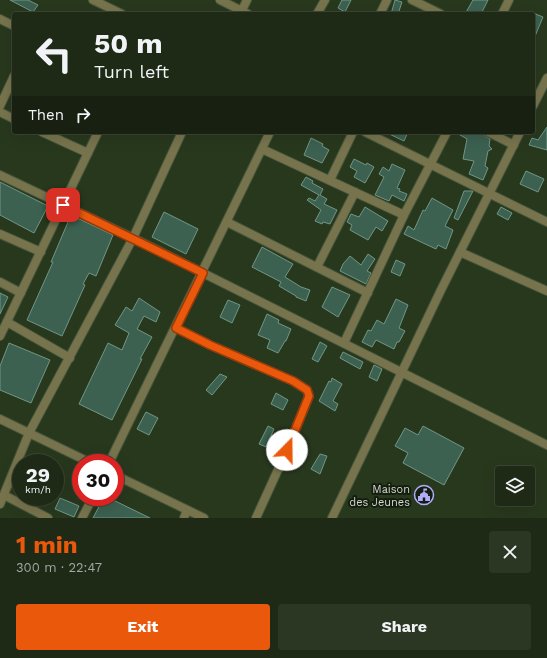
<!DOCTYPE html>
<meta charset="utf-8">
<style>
body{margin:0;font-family:"Work Sans",sans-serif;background:#2b3623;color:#f1f3f6;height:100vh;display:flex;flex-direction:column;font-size:15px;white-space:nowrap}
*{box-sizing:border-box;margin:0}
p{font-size:13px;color:#a1a7a1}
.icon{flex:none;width:22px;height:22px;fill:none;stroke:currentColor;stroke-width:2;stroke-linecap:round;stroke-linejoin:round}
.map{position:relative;height:518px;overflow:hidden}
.side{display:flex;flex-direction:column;background:#1e2a16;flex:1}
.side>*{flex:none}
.banner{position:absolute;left:12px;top:12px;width:523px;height:122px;border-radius:4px;box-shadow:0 4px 16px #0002,0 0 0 1px #3c4635;background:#1e2a16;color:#f1f3f6;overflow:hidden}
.tools{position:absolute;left:495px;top:466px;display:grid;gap:8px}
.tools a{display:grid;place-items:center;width:40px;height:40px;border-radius:4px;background:#1e2a16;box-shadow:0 4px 16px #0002,0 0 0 1px #3c4635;font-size:20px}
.speed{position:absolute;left:12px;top:454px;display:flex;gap:8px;font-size:20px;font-weight:700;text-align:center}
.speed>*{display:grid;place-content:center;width:52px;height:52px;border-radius:50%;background:#1e2a16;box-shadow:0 4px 16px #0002,0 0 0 1px #3c4635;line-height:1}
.speed small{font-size:10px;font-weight:400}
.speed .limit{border:6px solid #d22;background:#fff;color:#111}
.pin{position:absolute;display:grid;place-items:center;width:34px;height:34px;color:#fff;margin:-17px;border-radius:8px;box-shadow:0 2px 6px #0006}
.me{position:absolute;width:44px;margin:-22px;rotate:22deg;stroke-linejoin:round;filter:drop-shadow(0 0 3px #0008)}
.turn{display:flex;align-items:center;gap:14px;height:84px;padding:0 16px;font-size:18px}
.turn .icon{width:52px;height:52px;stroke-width:2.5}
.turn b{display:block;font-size:28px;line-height:34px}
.then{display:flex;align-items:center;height:38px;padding:0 16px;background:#0003;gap:8px;font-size:15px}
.round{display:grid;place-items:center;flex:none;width:42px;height:42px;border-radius:4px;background:#2b3623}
.summary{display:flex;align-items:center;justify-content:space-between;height:68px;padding:0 16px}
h1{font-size:24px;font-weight:700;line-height:30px;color:#ea580c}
.cta{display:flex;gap:8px;margin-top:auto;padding:8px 16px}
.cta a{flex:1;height:46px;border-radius:4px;background:#ea580c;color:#fff;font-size:16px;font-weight:700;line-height:46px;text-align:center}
.cta a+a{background:#2b3623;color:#f1f3f6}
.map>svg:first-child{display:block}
.building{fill:#3c6151;stroke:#719685}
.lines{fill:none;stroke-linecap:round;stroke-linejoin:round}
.minor-casing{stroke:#46553c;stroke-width:10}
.tertiary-casing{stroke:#46553c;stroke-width:10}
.minor{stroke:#77744d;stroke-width:8}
.tertiary{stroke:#77744d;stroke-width:8}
.route-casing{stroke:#983908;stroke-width:10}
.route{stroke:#ea580c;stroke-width:7}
.labels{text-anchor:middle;stroke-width:4;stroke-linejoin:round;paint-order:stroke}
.poi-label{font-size:11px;fill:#cfd9c9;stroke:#151d11;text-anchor:end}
</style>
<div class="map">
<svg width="547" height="518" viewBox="0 0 547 518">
<rect width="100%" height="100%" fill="#28381d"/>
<g class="building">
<polygon points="10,0 28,0 38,5 33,12"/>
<polygon points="342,0 351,0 345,12 338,8"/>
<polygon points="395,0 402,2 398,14 391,14"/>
<polygon points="473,0 488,0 481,14 465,14"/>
<polygon points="533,13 543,17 533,41"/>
<polygon points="547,127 547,150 529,145 532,138 538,140"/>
<polygon points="385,132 408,132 404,141"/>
<polygon points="455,132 483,132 484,135 490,139 489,146 492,149 488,151 485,166 488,168 483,180 469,174 474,161 463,159 467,139"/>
<polygon points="311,138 323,144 322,146 329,150 322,163 304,155"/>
<polygon points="354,159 366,165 367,163 374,167 365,183 354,177 357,171 350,167"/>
<polygon points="392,164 405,170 397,188 400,189 399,191 407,194 404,201 392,195 389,201 375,195 384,177 379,174 383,167 389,171"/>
<polygon points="526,171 544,179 538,192 520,184"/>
<polygon points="306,177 313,181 312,183 323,189 320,195 327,199 324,204 337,210 330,224 323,222 322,224 315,221 321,210 307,200 309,198 315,201 319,195 301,185"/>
<polygon points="0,182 48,206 34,233 0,215"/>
<polygon points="464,191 473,191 458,220 454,218"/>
<polygon points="432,198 453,210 445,226 453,230 446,249 438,245 436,249 404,234 408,226 414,230 423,210 425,211"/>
<polygon points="365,207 388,221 382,231 376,227 368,240 350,230 352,225 347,222 351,214 359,217"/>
<polygon points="501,207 512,213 508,220 497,214"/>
<polygon points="164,212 198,229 186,254 152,237"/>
<polygon points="71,215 113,235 96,276 89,273 83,284 85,285 62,336 27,320 53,262 51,262"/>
<polygon points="262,247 293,264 285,277 301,287 310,290 306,301 296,297 296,296 279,286 281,282 252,267"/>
<polygon points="368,254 375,259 367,271 371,273 366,284 340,271 343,264 350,256 361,265"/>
<polygon points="396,260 405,264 400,276 391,272"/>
<polygon points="332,287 350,295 338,317 322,307"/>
<polygon points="0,293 8,297 0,314"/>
<polygon points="139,298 160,312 156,322 144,316 137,329 152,337 140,359 142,359 112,420 79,404 108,343 122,350 129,333 115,325 126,307 132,311"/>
<polygon points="396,299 408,305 399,328 405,331 399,342 397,342 394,349 376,340 372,347 362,342 368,330 371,331 377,320 384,324"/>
<polygon points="228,300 240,305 232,323 220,317"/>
<polygon points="267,314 279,320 278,323 291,329 286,341 285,341 278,353 267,348 270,340 258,335"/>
<polygon points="320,342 327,346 318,362 312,359"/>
<polygon points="9,343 50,360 31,403 0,390 0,366"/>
<polygon points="343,352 363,362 360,369 340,358"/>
<polygon points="374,365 382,369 377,381 369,377"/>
<polygon points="220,374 227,377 212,395 206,390"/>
<polygon points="332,378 342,384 333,401 338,404 335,411 319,401 329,381 331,382"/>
<polygon points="276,393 288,400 283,410 271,404"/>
<polygon points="146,412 158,418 149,435 137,429"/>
<polygon points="268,426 274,429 266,447 259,444"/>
<polygon points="423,426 464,448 444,485 403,463 408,453 395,446 405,428 418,435"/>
<polygon points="320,454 327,456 320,474 311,469"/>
<polygon points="104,497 107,497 150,518 93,518"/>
<polygon points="60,498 79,506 74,517 55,509"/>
</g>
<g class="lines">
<defs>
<g id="minor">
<polyline points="93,0 122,14"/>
<polyline points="220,0 248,14"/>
<polyline points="412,0 441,14"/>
<polyline points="240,14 247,0"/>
<polyline points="317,14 325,0"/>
<polyline points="380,14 387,0"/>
<polyline points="502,14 509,0"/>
<polyline points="0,19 14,26"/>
<polyline points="0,106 14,76"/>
<polyline points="533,106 547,78"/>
<polyline points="0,112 14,119"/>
<polyline points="42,132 88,153"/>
<polyline points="365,132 547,222"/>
<polyline points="488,132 514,145"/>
<polyline points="262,149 404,215"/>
<polyline points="0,175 133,238 547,445"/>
<polyline points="330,180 353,132"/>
<polyline points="227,222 368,293"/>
<polyline points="0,234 41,252"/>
<polyline points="460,252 547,291"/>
<polyline points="317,267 355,192"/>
<polyline points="0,282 21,293"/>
<polyline points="7,322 70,358"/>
<polyline points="176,328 210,345 293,381 307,390 309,396 287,450 256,518"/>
<polyline points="0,336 98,132"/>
<polyline points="344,343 404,215 447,132"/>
<polyline points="109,463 270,132"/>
<polyline points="4,495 48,518"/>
<polyline points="0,504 29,433 133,238 182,132"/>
<polyline points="82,518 93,497"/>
<polyline points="184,518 187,510"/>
<polyline points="332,518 441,290 520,132"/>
</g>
<g id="tertiary">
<polyline points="0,419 91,463"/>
<polyline points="115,475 204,518"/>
</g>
</defs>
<use href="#minor" class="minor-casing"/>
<use href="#tertiary" class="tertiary-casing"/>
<use href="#minor" class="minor"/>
<use href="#tertiary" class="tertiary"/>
</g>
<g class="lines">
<defs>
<polyline id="route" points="63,205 203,273 176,328 210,345 293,381 307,390 309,396 287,450"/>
</defs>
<use href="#route" class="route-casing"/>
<use href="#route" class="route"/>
</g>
<defs>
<symbol id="civic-ring" viewBox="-11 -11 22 22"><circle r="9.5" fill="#151d11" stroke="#b2adf9" stroke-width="1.5"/><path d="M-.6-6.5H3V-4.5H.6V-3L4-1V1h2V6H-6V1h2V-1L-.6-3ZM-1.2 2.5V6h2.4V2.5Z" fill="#b2adf9"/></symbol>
</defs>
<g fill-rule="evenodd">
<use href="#civic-ring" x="413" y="484" width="22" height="22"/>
</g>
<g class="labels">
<g class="poi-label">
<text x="410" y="493">Maison<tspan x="410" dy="13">des Jeunes</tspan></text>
</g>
</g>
</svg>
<div class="tools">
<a><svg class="icon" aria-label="layers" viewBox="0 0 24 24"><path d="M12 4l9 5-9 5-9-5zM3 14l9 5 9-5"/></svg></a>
</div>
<div class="speed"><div>29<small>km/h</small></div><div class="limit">30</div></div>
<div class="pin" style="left:63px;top:205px;background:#d93025"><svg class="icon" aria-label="arrive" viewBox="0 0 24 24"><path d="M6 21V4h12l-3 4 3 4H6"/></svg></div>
<svg class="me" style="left:287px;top:450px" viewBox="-20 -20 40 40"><circle r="19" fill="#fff"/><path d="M0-13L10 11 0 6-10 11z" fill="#ea580c"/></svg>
<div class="banner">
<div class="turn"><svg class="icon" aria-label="left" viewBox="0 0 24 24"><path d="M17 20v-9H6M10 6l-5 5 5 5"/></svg><div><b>50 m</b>Turn left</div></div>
<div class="then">Then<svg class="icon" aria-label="right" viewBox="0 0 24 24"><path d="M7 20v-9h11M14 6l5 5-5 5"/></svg></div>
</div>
</div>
<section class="side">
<div class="summary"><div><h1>1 min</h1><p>300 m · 22:47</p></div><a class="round"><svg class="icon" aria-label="close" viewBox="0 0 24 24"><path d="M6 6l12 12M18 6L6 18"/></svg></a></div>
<div class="cta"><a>Exit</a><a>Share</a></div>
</section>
